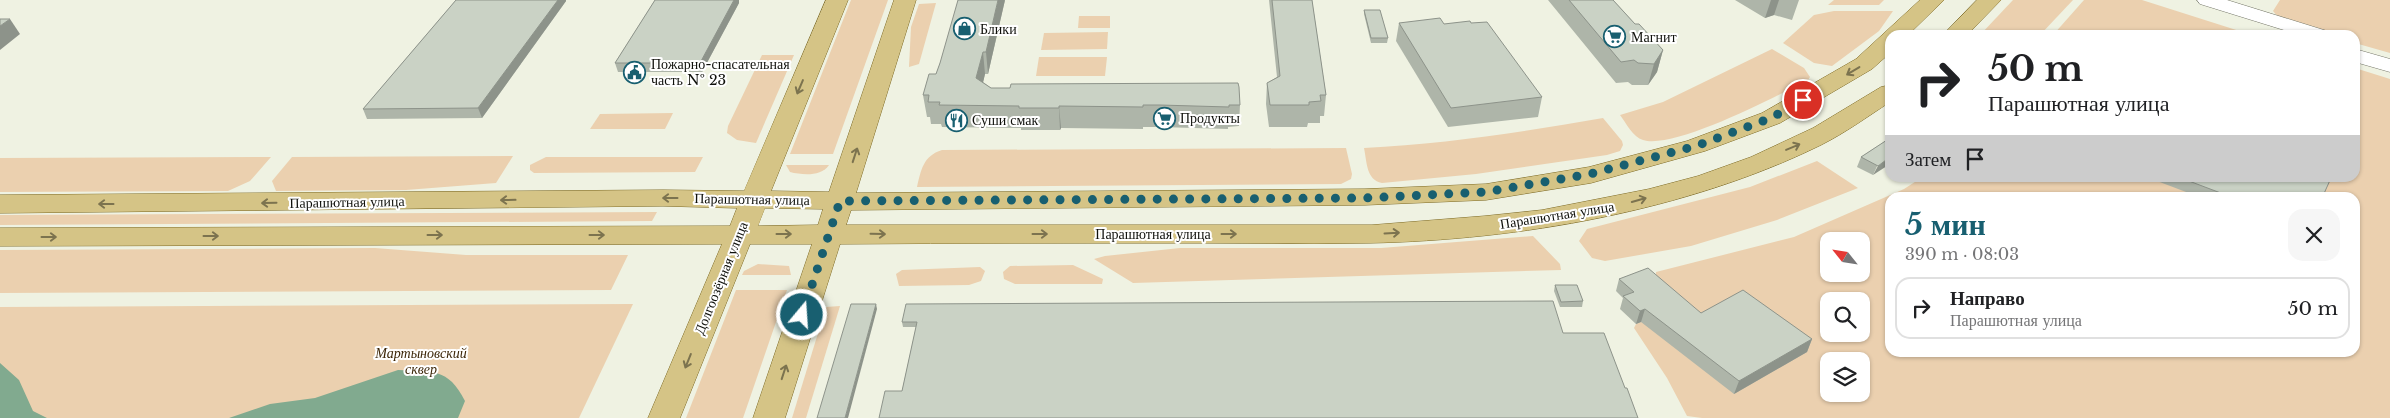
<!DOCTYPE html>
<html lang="ru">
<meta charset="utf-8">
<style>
body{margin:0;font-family:"Libre Baskerville",serif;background:#f6f6f6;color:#202124;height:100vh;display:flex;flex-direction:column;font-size:19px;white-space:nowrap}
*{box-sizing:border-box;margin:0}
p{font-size:16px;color:#757577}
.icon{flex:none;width:28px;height:28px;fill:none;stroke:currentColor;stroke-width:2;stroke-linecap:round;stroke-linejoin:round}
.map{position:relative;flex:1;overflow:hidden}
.side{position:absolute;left:1885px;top:192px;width:475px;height:165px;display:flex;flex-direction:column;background:#fff;border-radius:15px;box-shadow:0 1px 4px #0004}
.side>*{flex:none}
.guide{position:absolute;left:1885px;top:30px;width:475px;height:152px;border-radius:15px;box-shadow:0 1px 4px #0004;background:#fff;color:#202124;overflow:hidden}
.needle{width:32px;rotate:300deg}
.controls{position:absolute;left:1820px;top:232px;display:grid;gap:10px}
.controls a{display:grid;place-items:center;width:50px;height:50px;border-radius:10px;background:#fff;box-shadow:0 1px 4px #0004;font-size:25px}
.pin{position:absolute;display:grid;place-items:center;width:42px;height:42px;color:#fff;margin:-21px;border:2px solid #fff;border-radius:50%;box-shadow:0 1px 5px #0007}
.me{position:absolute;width:55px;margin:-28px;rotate:18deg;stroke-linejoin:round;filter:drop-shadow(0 0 4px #0008)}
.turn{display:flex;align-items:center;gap:18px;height:105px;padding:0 20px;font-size:22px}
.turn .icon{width:65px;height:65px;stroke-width:2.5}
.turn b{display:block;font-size:35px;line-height:42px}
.then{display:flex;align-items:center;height:48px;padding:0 20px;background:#0003;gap:10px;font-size:19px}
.round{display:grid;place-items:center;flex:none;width:52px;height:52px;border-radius:15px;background:#f6f6f6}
.headline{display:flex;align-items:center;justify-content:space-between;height:85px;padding:0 20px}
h1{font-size:30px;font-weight:700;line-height:38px;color:#185f70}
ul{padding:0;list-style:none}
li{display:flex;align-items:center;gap:15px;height:62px;margin:0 10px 8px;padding:0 10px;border:2px solid #e0e0e0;border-radius:15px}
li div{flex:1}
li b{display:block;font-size:19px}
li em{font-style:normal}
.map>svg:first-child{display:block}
.green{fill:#ebd0af;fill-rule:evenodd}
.water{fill:#81aa8f}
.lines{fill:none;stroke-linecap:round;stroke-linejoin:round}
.minor-casing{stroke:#76786a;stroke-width:1}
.major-casing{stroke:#7e6b26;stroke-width:1}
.minor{fill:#fff;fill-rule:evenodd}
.major{fill:#d5c486;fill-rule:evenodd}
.wall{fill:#aeb5a9}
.shaded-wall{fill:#8d938a}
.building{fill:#cad2c5;stroke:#8d938a}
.oneway{stroke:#7c734f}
.route{stroke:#185f70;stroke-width:9;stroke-dasharray:0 16.2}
.labels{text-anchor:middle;stroke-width:4;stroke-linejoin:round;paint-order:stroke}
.poi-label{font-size:14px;fill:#0f100b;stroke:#fff;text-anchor:start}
.street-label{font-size:14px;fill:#0f100b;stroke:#fff}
.park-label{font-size:14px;font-style:italic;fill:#3d2709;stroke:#fff}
</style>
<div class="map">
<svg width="2390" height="418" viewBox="0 0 2390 418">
<rect width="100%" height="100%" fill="#eff2e2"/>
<g class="green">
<polygon points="851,0 888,0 833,154 790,154"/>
<polygon points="1834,0 1884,0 1879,5 1828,5"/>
<polygon points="2013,0 2073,0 2040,35 1980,35"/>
<polygon points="2084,0 2142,0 2252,35 2053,35"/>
<path d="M2280 0H2390V53L2355 43V35C2334 35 2286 30 2273 11Z"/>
<polygon points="936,3 919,64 909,67 911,27 919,4"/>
<polygon points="1834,11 1893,11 1879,31 1832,66 1814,63 1783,43 1814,15"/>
<polygon points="1079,16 1110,16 1110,28 1078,28"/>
<polygon points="1108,32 1107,49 1041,50 1044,33"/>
<path d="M1772 49 1804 68 1810 77 1808 80C1777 96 1674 150 1643 140 1633 137 1626 123 1620 115L1663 102Z"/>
<polygon points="762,55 794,55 756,143 737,140 727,133 728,126"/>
<polygon points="1039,57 1107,57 1105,76 1036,76"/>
<path d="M2355 68 2390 79V418H1702L1687 416 1667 378 1634 328 1636 324 1676 308 1656 276V272L1794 237 1904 189 1921 178H2355ZM1890 198H2355V352H1890ZM1829 241H1861V274H1829ZM1829 301H1861V334H1829ZM1829 361H1861V394H1829Z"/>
<polygon points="673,113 665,129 590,129 600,114"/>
<path d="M1603 118 1622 141 1623 145 1620 151 1607 155 1476 174 1382 183C1366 180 1367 162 1364 148 1445 144 1523 132 1603 118Z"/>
<path d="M1346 148 1352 174 1351 179 1341 184 917 187C921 170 923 156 942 150Z"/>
<polygon points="513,156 496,183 406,190 276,191 272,181 292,157"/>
<polygon points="271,157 250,181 228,191 0,192 0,158"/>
<polygon points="546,157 703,157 695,172 534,173 530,170 530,165"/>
<polygon points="1817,161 1858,188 1777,220 1691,246 1605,261 1592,258 1579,241 1587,229 1750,187"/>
<path d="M786 165H829C821 177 802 175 790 172Z"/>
<polygon points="657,212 652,221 0,225 0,215"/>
<polygon points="1533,236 1560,264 1561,270 1133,283 1094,259 1105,256 1180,248 1381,248"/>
<polygon points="375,248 466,255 628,255 611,290 0,293 0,250"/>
<polygon points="758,264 789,266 791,275 742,275 744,271"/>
<polygon points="1073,265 1103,279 1102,284 1015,284 1004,279 1003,272 1010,266"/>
<polygon points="980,267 985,271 981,281 969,285 899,286 896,274 902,270"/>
<polygon points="736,290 787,290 743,418 686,418"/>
<polygon points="633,304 579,418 0,418 0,307"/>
<polygon points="840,306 806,418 792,418 826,307"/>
</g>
<g class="water">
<polygon points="0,363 19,380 33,411 47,418 0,418"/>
<path d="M398 370C432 372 448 367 465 401L458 418H229L270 404 315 398Z"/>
</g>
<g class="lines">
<defs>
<g id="minor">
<polygon points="2197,0 2227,0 2327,31 2330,35 2300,35 2200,4"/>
<polygon points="2355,49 2390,59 2390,72 2355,62"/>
</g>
<g id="major">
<path d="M826 0H848L771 191 829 192 894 0H916L856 193 1365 189 1486 184 1589 167 1687 141 1762 113 1856 59 1920 0H1944L1908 35H1890V53L1872 69 1780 123 1705 151 1591 183 1486 200 1365 205 851 210 846 225H1372L1485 216 1542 210 1649 189 1698 176 1751 157 1813 128 1881 87 1890 85V102C1867 117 1845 133 1821 145 1687 211 1518 240 1370 243 1314 244 1258 243 1202 243 1081 243 961 243 840 244L785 418H753L812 244H750L680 418H648L722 244 0 246V228L730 226 737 208 663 206 0 213V195L663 190 744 191ZM765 208 823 209 818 225 758 226Z"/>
<polygon points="1977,0 2001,0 1967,35 1943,35"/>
</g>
</defs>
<use href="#minor" class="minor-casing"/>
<use href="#major" class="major-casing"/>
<use href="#minor" class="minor"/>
<use href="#major" class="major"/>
</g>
<g class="wall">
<polygon points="456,0 566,0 566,1 482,118 367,119 363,109"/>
<polygon points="655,0 739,0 739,3 702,72 618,72 615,63"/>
<polygon points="1005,0 988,74 985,74 983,82 991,88 1240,105 1239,126 1228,127 1228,129 1160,127 1143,127 1143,129 1061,128 1060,130 1021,130 1021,128 942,127 941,124 931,124 930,117 927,117 923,95 936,74 940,63"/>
<polygon points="1269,0 1312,0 1326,95 1324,116 1320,116 1320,123 1308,123 1307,127 1269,127 1266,104 1267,83 1277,77"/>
<polygon points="1548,0 1613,0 1635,24 1663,50 1657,72 1648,85 1632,85 1628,82 1616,83"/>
<polygon points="1735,0 1799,0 1792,20 1774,15 1765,18"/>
<polygon points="1364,10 1388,38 1387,43 1371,43 1364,14"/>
<polygon points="1399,23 1542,97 1538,117 1448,127 1396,41"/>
<polygon points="1890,138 1873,175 1857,167 1861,157"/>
<polygon points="2149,178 2331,178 2322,198 2202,198"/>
<polygon points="1619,279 1701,313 1812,339 1807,352 1734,394 1641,322 1636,324 1620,309 1623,298 1616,291"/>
<polygon points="1555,285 1583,301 1582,307 1560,307 1554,291"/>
<polygon points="1553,301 902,391 916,327 903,327 902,322"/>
</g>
<g class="shaded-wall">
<polygon points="558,0 566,0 566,1 482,118 478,108"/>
<polygon points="734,0 739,0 739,3 702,72 700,63"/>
<polygon points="998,0 1005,0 988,74 986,52"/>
<polygon points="1771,0 1779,0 1774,15 1765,18"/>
<polygon points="10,19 20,34 0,50 0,26"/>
<polygon points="1663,50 1657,72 1648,85 1654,64"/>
<polygon points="983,52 985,74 979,100 976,78"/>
<polygon points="1059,106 1061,128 1060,130 1059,108"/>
<polygon points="1890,157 1890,164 1873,175 1878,166"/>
<polygon points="876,304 877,309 848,418 845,418"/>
<polygon points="1645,309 1641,322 1636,324 1640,311"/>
<polygon points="1812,339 1807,352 1734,394 1739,381"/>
</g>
<g class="building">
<polygon points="456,0 558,0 478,108 363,109"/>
<polygon points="655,0 734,0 700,63 615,63"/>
<polygon points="958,0 998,0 986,52 983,52 976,78 991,88 1010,88 1011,84 1238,83 1239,87 1240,105 1229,105 1229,107 1160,105 1143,105 1143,107 1059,106 1059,108 1019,108 1019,106 939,105 940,102 928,102 929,95 923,95 929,74 936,74 940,63"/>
<polygon points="1272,0 1312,0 1326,95 1320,95 1321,101 1309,102 1309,105 1270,105 1267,83 1280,76"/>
<polygon points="1569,0 1613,0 1635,24 1639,24 1663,50 1654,64 1638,63 1634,60 1621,62"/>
<polygon points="1364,10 1380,10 1388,38 1371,38"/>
<polygon points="1440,18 1444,24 1470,21 1471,23 1487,22 1542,97 1451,108 1399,23"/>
<polygon points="0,19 10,19 0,26"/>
<polygon points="2355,118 2358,119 2355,125"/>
<polygon points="1890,138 1890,157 1878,166 1861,157"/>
<polygon points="2181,178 2331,178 2322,198 2234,198"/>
<polygon points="1648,268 1701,313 1743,290 1812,339 1739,381 1645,309 1640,311 1623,296 1634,292 1619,279"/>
<polygon points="1555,285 1577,285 1583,301 1561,302"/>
<polygon points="1553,301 1563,333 1604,333 1625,388 1627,388 1638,418 879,418 885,391 902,391 917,322 902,322 906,304"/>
<polygon points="851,304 876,304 845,418 817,418"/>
</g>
<defs><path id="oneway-shaft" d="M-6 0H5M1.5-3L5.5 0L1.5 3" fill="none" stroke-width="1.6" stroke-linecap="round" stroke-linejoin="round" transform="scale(1.25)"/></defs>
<g class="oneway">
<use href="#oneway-shaft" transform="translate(1853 71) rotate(149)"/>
<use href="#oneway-shaft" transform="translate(800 87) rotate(113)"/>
<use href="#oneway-shaft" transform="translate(1793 147) rotate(-23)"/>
<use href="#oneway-shaft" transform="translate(855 155) rotate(-72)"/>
<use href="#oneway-shaft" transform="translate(670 198) rotate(-180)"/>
<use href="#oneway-shaft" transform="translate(508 200) rotate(179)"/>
<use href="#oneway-shaft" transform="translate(1639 200) rotate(-16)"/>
<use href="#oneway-shaft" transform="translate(269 203) rotate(179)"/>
<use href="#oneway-shaft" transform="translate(106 204) rotate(180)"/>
<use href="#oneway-shaft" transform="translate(1392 233) rotate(-3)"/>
<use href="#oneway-shaft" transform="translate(784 234)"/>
<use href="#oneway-shaft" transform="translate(878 234) rotate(1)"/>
<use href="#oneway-shaft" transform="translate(1040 234)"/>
<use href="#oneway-shaft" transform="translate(1229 234)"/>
<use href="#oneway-shaft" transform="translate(435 235)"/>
<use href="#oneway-shaft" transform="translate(597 235)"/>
<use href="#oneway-shaft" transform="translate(211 236)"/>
<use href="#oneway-shaft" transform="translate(49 237)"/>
<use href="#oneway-shaft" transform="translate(688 361) rotate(112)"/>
<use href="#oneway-shaft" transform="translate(784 372) rotate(-72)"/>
</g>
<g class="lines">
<polyline class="route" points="802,315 840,201 1365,198 1486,192 1590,174 1696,146 1771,118 1803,100"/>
</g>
<defs>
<symbol id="shop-ring" viewBox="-11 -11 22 22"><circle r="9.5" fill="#fff" stroke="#185f70" stroke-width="1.5"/><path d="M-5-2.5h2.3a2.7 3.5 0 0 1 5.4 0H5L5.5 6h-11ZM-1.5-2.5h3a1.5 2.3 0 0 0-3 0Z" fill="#185f70"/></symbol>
<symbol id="supermarket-ring" viewBox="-11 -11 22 22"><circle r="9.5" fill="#fff" stroke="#185f70" stroke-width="1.5"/><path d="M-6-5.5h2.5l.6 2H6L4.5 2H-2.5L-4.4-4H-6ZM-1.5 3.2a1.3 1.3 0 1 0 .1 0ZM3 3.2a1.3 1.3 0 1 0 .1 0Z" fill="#185f70"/></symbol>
<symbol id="civic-ring" viewBox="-11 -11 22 22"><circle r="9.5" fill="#fff" stroke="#185f70" stroke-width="1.5"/><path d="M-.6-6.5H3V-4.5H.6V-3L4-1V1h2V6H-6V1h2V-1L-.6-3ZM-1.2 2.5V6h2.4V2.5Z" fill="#185f70"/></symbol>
<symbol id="restaurant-ring" viewBox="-11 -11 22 22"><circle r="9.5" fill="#fff" stroke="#185f70" stroke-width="1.5"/><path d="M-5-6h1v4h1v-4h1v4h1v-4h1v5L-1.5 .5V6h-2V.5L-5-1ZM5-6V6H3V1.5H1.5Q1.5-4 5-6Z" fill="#185f70"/></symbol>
</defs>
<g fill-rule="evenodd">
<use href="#shop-ring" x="952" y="16" width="25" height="25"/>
<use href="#supermarket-ring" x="1602" y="24" width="25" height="25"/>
<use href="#civic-ring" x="622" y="60" width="25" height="25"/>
<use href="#supermarket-ring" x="1152" y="106" width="25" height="25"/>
<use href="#restaurant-ring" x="944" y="108" width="25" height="25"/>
</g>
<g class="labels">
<g class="poi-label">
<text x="980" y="34">Блики</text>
<text x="1631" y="42">Магнит</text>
<text x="651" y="69">Пожарно-спасательная<tspan x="651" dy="16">часть № 23</tspan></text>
<text x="1180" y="123">Продукты</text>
<text x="972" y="125">Суши смак</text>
</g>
<g class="street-label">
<text transform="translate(752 199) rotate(1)" y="5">Парашютная улица</text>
<text transform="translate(347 202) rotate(-1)" y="5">Парашютная улица</text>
<text transform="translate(1557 215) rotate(-9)" y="5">Парашютная улица</text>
<text x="1153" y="239">Парашютная улица</text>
<text transform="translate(721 278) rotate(-68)" y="5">Долгоозёрная улица</text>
</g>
<g class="park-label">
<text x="421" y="358">Мартыновский<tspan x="421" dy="16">сквер</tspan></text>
</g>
</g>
</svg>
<div class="controls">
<a><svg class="needle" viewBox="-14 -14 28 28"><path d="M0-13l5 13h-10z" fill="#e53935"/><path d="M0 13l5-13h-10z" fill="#757577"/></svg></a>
<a><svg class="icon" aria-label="search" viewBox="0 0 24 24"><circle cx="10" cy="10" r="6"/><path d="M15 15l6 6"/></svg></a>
<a><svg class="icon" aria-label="layers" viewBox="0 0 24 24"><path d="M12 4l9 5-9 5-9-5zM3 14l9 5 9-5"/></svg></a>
</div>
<div class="pin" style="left:1803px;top:100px;background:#d93025"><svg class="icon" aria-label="arrive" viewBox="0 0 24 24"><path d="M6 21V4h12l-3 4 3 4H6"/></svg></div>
<svg class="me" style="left:802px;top:315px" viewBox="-20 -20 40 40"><circle r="17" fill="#185f70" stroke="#fff" stroke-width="3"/><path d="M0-11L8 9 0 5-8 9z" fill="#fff"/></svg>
<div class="guide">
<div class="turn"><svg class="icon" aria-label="right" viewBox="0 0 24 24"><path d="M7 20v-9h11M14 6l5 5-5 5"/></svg><div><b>50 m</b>Парашютная улица</div></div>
<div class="then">Затем<svg class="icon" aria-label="arrive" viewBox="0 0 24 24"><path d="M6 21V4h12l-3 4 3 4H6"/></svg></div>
</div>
<section class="side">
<div class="headline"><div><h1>5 мин</h1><p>390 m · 08:03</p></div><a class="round"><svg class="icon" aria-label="close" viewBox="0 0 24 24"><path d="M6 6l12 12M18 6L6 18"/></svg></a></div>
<ul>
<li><svg class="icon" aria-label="right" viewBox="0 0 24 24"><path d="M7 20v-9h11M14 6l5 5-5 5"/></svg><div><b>Направо</b><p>Парашютная улица</p></div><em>50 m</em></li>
</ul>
</section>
</div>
